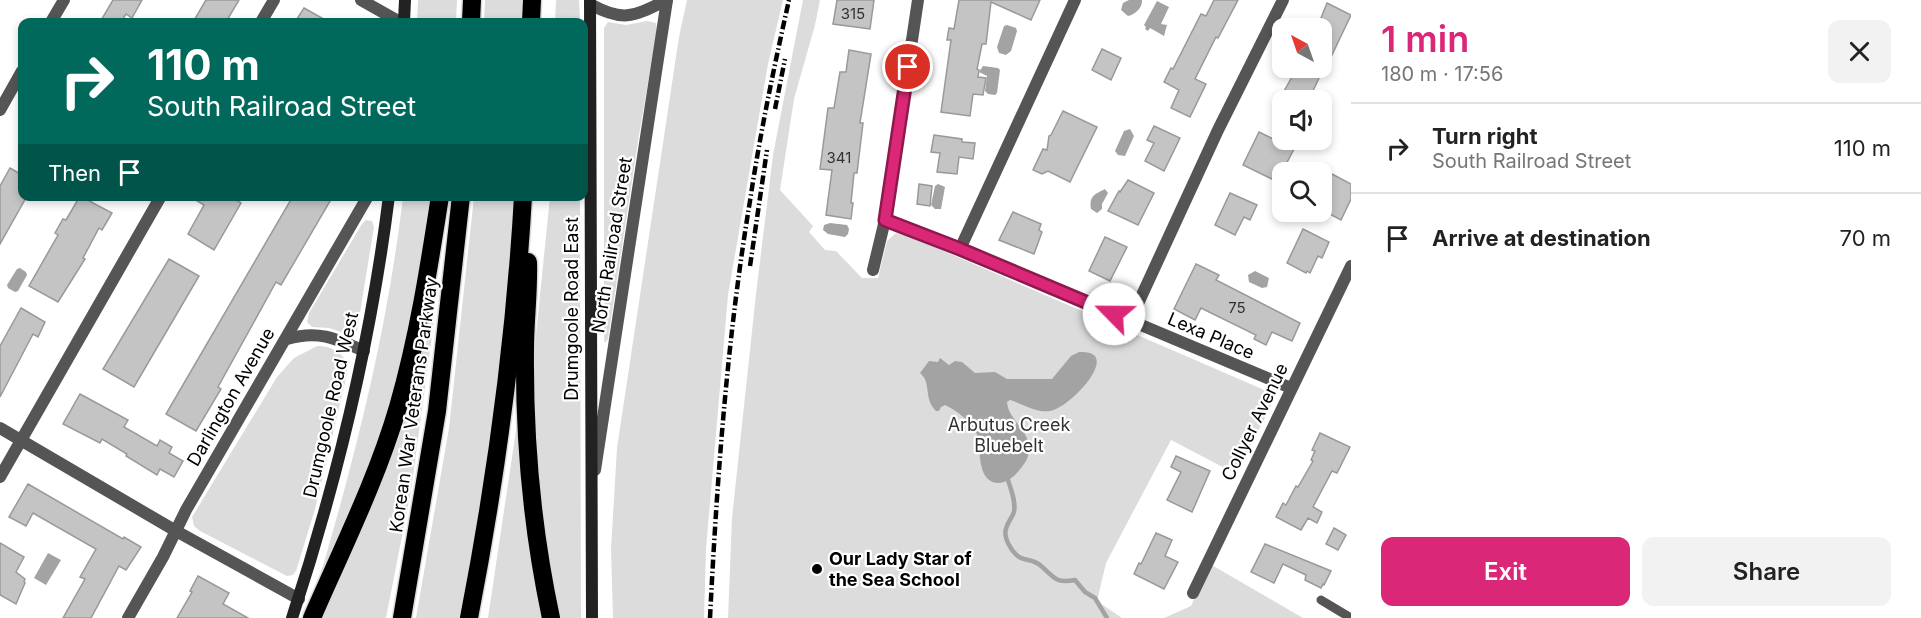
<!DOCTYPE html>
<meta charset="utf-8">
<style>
body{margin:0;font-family:Inter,sans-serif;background:#f2f2f2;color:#222;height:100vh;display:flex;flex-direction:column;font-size:22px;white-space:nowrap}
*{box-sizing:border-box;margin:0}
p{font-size:20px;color:#767676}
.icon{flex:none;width:33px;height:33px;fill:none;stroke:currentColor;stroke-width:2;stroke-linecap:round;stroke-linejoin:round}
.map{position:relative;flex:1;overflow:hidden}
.sheet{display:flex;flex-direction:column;background:#fff;width:570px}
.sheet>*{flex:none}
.banner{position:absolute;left:18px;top:18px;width:570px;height:183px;border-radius:12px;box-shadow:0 3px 9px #0003;background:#00695c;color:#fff;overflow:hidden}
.needle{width:39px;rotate:320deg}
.buttons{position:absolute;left:1272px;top:18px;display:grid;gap:12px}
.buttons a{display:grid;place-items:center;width:60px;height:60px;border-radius:12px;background:#fff;box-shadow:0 3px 9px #0003;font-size:30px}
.pin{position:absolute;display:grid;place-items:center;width:51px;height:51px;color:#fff;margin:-26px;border:3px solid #fff;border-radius:50%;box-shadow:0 2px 6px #0007}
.me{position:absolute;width:66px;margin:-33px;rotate:293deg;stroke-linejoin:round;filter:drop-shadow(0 0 4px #0008)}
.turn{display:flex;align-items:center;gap:21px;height:126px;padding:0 30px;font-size:27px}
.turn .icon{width:78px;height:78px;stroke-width:2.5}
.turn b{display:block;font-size:42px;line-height:51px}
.then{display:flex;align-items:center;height:57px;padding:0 30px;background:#0003;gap:12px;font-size:22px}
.round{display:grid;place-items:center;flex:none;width:63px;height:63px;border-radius:12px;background:#f2f2f2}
.headline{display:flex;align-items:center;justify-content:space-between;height:102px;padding:0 30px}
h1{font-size:36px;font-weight:600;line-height:45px;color:#db2777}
.button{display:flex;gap:12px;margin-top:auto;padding:12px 30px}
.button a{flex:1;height:69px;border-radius:12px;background:#db2777;color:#fff;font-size:24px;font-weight:600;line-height:69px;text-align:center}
.button a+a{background:#f2f2f2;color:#222}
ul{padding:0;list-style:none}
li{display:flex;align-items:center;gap:18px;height:90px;padding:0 30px;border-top:2px solid #e0e0e0}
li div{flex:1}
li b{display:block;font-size:22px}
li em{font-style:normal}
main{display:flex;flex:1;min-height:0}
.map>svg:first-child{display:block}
.green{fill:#dcdcdc}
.water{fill:#a3a3a3}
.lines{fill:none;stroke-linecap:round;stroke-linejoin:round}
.stream{stroke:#a3a3a3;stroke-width:4.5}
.building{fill:#c4c4c4;stroke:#999;stroke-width:1.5}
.highway-casing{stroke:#dbdbdb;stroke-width:21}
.lane{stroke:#555;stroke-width:9}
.street{stroke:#555;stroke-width:12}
.secondary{stroke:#222;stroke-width:12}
.highway{stroke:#000;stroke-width:18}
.rail{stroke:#000;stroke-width:4.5;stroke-dasharray:9 3 1.5 3;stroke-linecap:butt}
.route-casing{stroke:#8e194d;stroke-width:15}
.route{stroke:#db2777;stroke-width:10}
.poi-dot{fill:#000;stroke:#fff;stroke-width:2}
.labels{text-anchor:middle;stroke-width:4.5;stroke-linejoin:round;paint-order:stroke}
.number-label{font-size:15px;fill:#313131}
.street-label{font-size:18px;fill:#000;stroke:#fff}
.park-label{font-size:18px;fill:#333;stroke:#fff}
.poi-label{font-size:18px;font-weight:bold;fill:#000;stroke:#fff;text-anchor:start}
</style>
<main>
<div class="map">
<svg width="1351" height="618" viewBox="0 0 1351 618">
<rect width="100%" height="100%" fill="#fff"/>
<g class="green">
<polygon points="418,0 457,0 456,22 417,22"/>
<polygon points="485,0 522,0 521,22 484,22"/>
<polygon points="556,0 579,0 580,22 555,22"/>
<polygon points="687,0 783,0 768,64 728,295 706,549 704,618 613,618 611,549 617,448 679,37"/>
<polygon points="803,0 820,0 815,25 794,99 780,190 813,226 809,232 825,250 836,251 862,278 878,278 887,241 896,233 909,236 1262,389 1268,394 1271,406 1236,474 1171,440 1106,563 1097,601 1122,618 728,618 732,518 756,294 773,155"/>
<polygon points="647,21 656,23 657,31 639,135 608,339 605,343 604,340 604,28 608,22 626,25"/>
<path d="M403 197H436L407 354 369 474 315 593C354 462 387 333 403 197Z"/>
<polygon points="474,197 514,197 510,264 492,434 460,618 416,618 449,428"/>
<polygon points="550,197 580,197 581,618 559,618 536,489 531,384"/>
<polygon points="366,220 372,221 374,227 357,331 351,335 329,328 312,327 307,322 309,313 362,224"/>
<polygon points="430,320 434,321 411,490 386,618 322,618 385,470 408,407 428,321"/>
<path d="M317 346C334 346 349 355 347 374L315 509 296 571 293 575 287 576 200 531 194 526 192 517 277 377 294 358Z"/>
<polygon points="518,417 545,618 488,618"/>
<polygon points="1210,564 1303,618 1164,618 1191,606"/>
</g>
<g class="water">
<path d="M1129 0H1142C1143 7 1135 15 1128 16L1121 10 1123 3Z"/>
<polygon points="1157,1 1169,7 1161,24 1167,25 1164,36 1150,28 1148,31 1145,29 1146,27 1144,25"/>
<polygon points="1007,25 1016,28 1017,31 1011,51 1006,55 999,53 997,47 1004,26"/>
<polygon points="983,66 998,68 1000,70 997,93 995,95 988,94 985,91 987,76 979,72"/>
<polygon points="1130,129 1134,136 1125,156 1118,155 1115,151 1124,131"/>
<polygon points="938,184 945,187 941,209 935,209 931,205 935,186"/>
<path d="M1105 189 1108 193 1102 204V209L1097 213 1091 209C1089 196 1095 194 1105 189Z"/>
<polygon points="830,223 847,225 849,229 848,234 845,237 828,234 823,230 824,225"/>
<polygon points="20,268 26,272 27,275 18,291 15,292 8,288 7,285 17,269"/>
<polygon points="1255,271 1269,278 1267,287 1262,288 1249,282 1248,275"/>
<path d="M1079 352C1124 349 1072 407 1050 411 1036 413 1023 404 1010 400L1007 402C1008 419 1028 429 1029 447 1030 455 1026 462 1021 468 1016 475 1008 483 998 483 975 482 982 446 976 432 970 421 956 410 945 405L941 407 939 411H936C923 398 932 383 920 373L929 361 938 362 940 358 949 365 955 361 962 362 975 373 995 372 1007 379H1052L1071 356Z"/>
<polygon points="48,553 61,560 46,585 34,578"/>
</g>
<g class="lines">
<path class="stream" d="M1008 480C1011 490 1016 501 1014 512 1012 518 1007 523 1006 529 1003 538 1012 552 1019 557 1026 561 1033 559 1040 565 1054 577 1055 584 1075 580L1085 592 1095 598 1107 618"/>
</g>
<g class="building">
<polygon points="113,0 142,0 132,18 126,14 121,22 100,22"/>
<polygon points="206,0 239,0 226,22 193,22"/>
<polygon points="837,0 874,0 870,29 833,24"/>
<polygon points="959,0 1040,0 1031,20 991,2 986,44 982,44 977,69 979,70 978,77 986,78 983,95 973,94 970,116 941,112 951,40 947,40 949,28 954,29"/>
<polygon points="1214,0 1238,0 1218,38 1216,37 1195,79 1206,84 1190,117 1171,108 1179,90 1164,82 1171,68 1173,69 1201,14 1206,16"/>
<polygon points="1327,3 1351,15 1331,57 1322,53 1322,28 1317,28"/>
<polygon points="304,8 329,22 295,22"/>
<polygon points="1102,49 1121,58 1111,80 1092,70"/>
<polygon points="849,50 871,54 860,123 863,123 857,173 854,173 851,203 853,203 851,219 826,215 832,170 820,169 828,108 834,108 840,72 846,72"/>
<polygon points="1297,68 1307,68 1321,74 1312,93 1316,100 1279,100"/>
<polygon points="1063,111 1097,127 1070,182 1048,171 1042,174 1033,170 1043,149 1047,150 1049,136 1051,135"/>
<polygon points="1154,126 1180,138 1164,171 1145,161 1154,143 1147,140"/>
<polygon points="1259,132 1294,149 1282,172 1282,184 1243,165"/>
<polygon points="934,135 962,139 962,142 975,143 973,159 959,157 957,174 937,172 940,153 931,152"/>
<polygon points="10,168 22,175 22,196 27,196 0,244 0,186"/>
<polygon points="1332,174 1351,184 1351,199 1341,220 1322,210 1330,192 1324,189"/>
<polygon points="1128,180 1154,193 1138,225 1108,211 1119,191 1120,192"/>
<polygon points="919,184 932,186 930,206 917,204"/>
<polygon points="1230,193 1257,205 1250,220 1244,217 1235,235 1215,225"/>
<polygon points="80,196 112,213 102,230 99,228 83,258 85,259 58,302 29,286 58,235 55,233 63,219 66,220"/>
<polygon points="189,196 230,196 241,203 214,250 188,234 204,205"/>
<polygon points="293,196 333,196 281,285 276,282 218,387 221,389 196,431 166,414"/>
<polygon points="1013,212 1041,224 1039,230 1042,232 1034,254 999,240"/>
<polygon points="1303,229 1329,242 1322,258 1318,256 1310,273 1307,271 1306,273 1287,263"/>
<polygon points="1105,237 1127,247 1110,281 1089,271"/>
<polygon points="169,259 199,276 134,387 103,369"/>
<polygon points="1196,264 1219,275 1216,280 1300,323 1292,341 1272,332 1266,345 1254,339 1256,335 1201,308 1195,320 1174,309"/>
<polygon points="21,308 45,322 38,337 33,334 0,397 0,346"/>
<polygon points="80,394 128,420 124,427 157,446 160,440 172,447 169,453 183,461 174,477 160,469 157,475 126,456 127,454 102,439 100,443 63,424"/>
<polygon points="1320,433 1350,447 1337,473 1332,471 1313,507 1322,512 1317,523 1308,518 1301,530 1276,517 1283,503 1286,505 1296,486 1298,487 1313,461 1311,460 1315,451 1312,450"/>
<polygon points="1176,456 1210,471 1192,512 1167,500 1181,472 1171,467"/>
<polygon points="28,484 123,539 124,537 141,547 126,570 119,566 91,618 63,618 85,579 80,577 96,549 33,513 26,526 9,517"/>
<polygon points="1334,528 1346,535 1338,550 1326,544"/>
<polygon points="1156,533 1172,540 1165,556 1178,562 1164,589 1134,574 1139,563 1141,564"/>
<polygon points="0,543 24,557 16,572 25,579 24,582 25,583 16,604 0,595"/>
<polygon points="1265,544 1331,571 1324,585 1323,584 1321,588 1305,580 1306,575 1283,564 1274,583 1251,572"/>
<polygon points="198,576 229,593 223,604 248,618 177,618 192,592 190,591"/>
</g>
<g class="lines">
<defs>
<g id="highway">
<polyline points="471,22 472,0"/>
<polyline points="531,22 532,0"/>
<path d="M528 262C529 291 525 320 525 349 524 440 532 529 551 618"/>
<path d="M312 618C342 549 377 479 398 407 418 338 429 267 440 196"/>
<polyline points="402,618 437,411 461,196"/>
<path d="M469 618C496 479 515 338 523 196"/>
</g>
</defs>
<use href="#highway" class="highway-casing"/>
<polyline class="lane" points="1321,600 1351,618"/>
<g class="street">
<polyline points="361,0 400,22"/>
<path d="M590 4C624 23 634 16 667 0"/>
<polyline points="51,22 64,0"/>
<polyline points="261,22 274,0"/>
<polyline points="0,110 22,71"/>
<polyline points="885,220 960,249 1291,388"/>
<polyline points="960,249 1075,0"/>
<polyline points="873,270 885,220 918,0"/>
<polyline points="1130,321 1218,130 1283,0"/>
<path d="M287 339C318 330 335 338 364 351"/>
<polyline points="0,428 176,531 299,599"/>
<polyline points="595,470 667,0"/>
<polyline points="0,477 161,196"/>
<polyline points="1193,593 1351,266"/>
<polyline points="128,618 163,557 186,510 368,196"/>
</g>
<g class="secondary">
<polyline points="590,0 592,618"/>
<polyline points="404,22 405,0"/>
<path d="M292 618C337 481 371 340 389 196"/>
</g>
<use href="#highway" class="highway"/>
<g class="rail">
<polyline points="775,109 785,59"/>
<polyline points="750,266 767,150"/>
<path d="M710 618C717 479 727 339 750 201 760 134 774 67 789 0"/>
</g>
</g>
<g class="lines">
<defs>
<polyline id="route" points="908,67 885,220 960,249 1114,314"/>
</defs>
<use href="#route" class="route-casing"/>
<use href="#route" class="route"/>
</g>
<circle class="poi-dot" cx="817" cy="569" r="6"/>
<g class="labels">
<g class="number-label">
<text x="853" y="19">315</text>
<text x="839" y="163">341</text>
<text x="1237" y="313">75</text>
</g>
<g class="street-label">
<text transform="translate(612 245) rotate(-81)" y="6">North Railroad Street</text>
<text transform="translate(572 309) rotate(-90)" y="6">Drumgoole Road East</text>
<text transform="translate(1211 336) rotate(23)" y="6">Lexa Place</text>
<text transform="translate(231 397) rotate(-60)" y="6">Darlington Avenue</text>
<text transform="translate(331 405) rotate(-77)" y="6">Drumgoole Road West</text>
<text transform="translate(414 405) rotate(-82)" y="6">Korean War Veterans Parkway</text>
<text transform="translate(1255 422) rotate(-64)" y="6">Collyer Avenue</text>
</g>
<g class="park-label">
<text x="1009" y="431">Arbutus Creek<tspan x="1009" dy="21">Bluebelt</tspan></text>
</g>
<g class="poi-label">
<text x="829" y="565">Our Lady Star of<tspan x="829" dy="21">the Sea School</tspan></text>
</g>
</g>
</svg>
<div class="buttons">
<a><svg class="needle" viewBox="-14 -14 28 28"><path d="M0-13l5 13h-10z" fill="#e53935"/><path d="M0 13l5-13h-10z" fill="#767676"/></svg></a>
<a><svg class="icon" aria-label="sound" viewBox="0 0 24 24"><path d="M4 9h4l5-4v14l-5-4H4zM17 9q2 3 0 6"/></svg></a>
<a><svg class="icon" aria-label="search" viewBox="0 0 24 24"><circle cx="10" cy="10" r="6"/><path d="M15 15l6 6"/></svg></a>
</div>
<div class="pin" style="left:908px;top:67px;background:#d93025"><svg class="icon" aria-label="arrive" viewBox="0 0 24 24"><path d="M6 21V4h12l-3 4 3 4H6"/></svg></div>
<svg class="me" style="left:1114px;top:314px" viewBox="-20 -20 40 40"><circle r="19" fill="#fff"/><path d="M0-13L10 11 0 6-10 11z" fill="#db2777"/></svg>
<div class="banner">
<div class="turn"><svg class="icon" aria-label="right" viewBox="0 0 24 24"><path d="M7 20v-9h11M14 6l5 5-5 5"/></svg><div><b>110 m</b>South Railroad Street</div></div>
<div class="then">Then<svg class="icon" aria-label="arrive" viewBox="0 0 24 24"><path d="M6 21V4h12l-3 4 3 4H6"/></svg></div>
</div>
</div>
<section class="sheet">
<div class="headline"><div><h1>1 min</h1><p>180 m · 17:56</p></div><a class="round"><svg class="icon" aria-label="close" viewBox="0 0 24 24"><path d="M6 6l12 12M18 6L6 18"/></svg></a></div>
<ul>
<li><svg class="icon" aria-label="right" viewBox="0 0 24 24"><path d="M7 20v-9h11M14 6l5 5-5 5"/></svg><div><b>Turn right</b><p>South Railroad Street</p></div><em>110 m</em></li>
<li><svg class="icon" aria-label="arrive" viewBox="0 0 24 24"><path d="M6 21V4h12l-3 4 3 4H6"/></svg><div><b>Arrive at destination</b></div><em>70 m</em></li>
</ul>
<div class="button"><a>Exit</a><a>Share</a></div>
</section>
</main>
